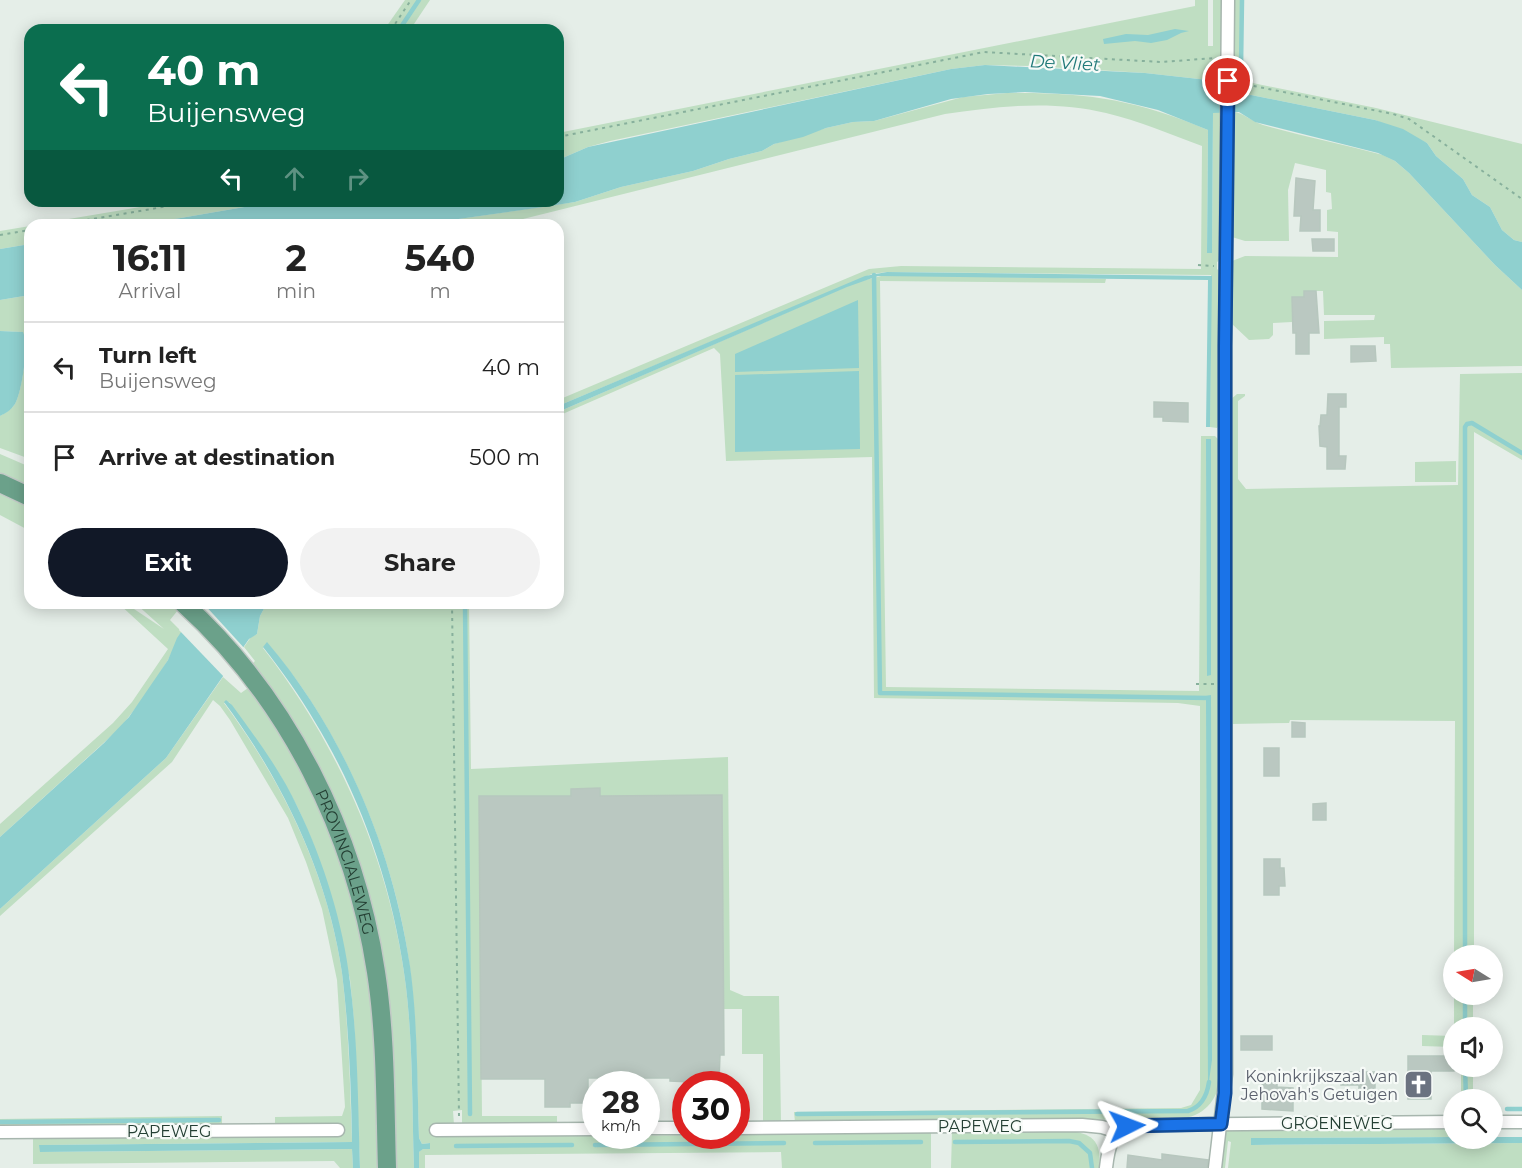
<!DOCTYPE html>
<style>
body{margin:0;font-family:Montserrat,sans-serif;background:#f2f2f2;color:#222;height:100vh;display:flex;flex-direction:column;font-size:22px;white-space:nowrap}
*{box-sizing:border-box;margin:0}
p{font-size:20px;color:#767676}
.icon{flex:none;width:33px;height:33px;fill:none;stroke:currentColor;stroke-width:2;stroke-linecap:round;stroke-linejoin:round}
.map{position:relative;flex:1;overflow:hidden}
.details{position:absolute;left:24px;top:219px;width:540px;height:390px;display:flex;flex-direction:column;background:#fff;border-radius:18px;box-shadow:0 3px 15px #0003}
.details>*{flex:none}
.hud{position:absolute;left:24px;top:24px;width:540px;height:183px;border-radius:18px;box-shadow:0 3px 15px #0003;background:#0b6e4f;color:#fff;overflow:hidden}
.needle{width:39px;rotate:281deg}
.tools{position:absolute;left:1443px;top:945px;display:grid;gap:12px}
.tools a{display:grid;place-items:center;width:60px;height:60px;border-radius:50%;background:#fff;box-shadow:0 3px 15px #0003;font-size:30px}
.speed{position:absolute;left:582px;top:1071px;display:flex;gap:12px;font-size:30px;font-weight:700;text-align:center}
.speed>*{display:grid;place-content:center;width:78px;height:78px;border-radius:50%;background:#fff;box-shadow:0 3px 15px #0003;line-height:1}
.speed small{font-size:15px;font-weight:400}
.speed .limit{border:9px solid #d22;background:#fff;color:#111}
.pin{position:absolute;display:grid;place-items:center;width:51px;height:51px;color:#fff;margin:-26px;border:3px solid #fff;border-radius:50%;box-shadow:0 2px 6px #0007}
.me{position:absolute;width:66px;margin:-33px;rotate:87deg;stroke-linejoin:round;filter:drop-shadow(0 0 4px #0008)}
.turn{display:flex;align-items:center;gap:21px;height:126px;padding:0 24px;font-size:27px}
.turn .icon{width:78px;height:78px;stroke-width:2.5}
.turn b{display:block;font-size:42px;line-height:51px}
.lanes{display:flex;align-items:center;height:57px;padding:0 24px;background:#0003;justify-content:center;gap:30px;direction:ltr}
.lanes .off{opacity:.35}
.eta{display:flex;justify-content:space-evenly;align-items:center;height:102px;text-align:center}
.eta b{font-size:36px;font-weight:700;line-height:42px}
.primary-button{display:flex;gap:12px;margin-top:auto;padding:12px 24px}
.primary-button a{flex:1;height:69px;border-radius:36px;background:#111827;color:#fff;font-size:24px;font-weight:700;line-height:69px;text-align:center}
.primary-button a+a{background:#f2f2f2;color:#222}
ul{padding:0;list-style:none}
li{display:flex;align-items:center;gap:18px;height:90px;padding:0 24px;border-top:2px solid #e0e0e0}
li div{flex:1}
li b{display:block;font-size:22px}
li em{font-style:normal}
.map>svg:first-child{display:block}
.green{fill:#bfdec2}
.water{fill:#8fd0cf}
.pier{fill:#e5eee8}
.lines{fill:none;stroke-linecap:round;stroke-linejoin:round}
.stream{stroke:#8fd0cf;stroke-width:4.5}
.building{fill:#bac8c1;stroke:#b7c7be;stroke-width:1.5}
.street-casing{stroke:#a7b6ae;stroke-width:15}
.primary-casing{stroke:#c2c9c6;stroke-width:21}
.path{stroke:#87b09c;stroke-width:2;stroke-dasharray:3 4.5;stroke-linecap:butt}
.street{stroke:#fff;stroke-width:12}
.primary{stroke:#6ba18a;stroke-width:18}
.route-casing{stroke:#114b97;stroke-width:15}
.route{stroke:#1a73e8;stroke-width:10}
.labels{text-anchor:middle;stroke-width:4.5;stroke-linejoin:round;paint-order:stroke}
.street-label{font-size:16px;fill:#243f33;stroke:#f6faf7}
.worship-label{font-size:16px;fill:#5b616d;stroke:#f6faf7;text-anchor:end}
.water-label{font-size:18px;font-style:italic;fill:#207979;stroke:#f6faf7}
</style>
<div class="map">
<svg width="1522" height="1168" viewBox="0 0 1522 1168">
<rect width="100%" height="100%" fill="#e5eee8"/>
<g class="green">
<polygon points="405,0 430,0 410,30 384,30"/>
<polygon points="1195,0 1208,0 1208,46 1213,46 1213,0 1222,0 1222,97 1213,95 1213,70 1208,71 1208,80 1145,73 1031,66 985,65 951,69 610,141 588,147 558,160 558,133 1195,6"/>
<polygon points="1233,0 1243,0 1243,81 1376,108 1522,144 1522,242 1514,240 1502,230 1490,207 1472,195 1463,179 1436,156 1427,143 1375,120 1251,95 1233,97"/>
<path d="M1007 93C1085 92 1135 99 1208 130L1207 253H1212L1213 112H1222L1221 259 1217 262V269L1221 273 1219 425 1217 428 1210 427 1211 275 887 272 872 274 558 406V400L869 269 901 266 1201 269 1202 146C1170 134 1139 121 1106 113 1053 100 998 106 945 114L499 225H416L575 202 621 187 693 171 729 159 762 151 774 144 826 128 853 122 874 121 963 97Z"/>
<path d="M1233 112C1242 112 1253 122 1263 125 1302 136 1343 144 1383 155L1395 161 1409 173 1495 265 1522 290V366L1391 368 1390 344H1384V337L1324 339V321L1374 320 1375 315H1324L1323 291H1304V297H1292V322L1273 323V335L1269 339 1249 340 1231 323 1232 261 1245 256 1338 257V232L1327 231V210L1332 209 1331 193 1326 192V170L1295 163 1288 190 1289 241H1245L1232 237Z"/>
<polygon points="176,201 280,201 140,225 33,225"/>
<polygon points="30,226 30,244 0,249 0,231"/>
<path d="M892 275 1106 279 1105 283 880 281 886 687 1199 691 1201 436H1215L1220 441 1221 1077C1217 1101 1204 1117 1178 1119L795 1122 794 1112 1181 1108 1191 1105 1200 1090V706L1178 703 874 698 872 457 726 461 720 354 714 348 558 416V412L857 282 881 276Z"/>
<path d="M30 295V459L0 448V416C5 413 12 409 15 404 22 391 29 344 22 332L0 331V300Z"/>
<polygon points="1522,373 1522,460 1474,432 1474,955 1454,955 1455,721 1290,720 1289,723 1231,724 1230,400 1237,394 1245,394 1245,396 1238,401 1238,479 1246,489 1458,485 1460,374"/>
<polygon points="0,454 30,467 30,488 0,474"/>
<polygon points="1456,461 1456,482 1415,482 1415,462"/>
<polygon points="0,494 30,508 30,531 0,515"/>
<polygon points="118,603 125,603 164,629 135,603 170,603 178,610 170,620 182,632 168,660 148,692 120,728 0,837 0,824 113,723 132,702 168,649"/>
<path d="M267 603H469L471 769 728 757 730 990 744 996H779L781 1122H763V1054H742V1009H724L722 795 600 796V788L571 789V796L479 797 482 1116H557V1123L462 1124V1110L453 1111 454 1125 596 1136 931 1133V1168H782L781 1152 425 1155V1168H419V1152L430 1143 422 1144 419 1138C417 1082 417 1025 410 969 396 857 342 728 267 643L263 648C339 745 391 864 406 987 413 1046 412 1108 414 1168H395L392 1076 341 815 303 739 268 684 252 664 255 661 244 647 251 637 257 634 260 616Z"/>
<path d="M223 677 241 693 248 688C316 779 359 886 371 999 377 1055 377 1112 379 1168H360L354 1021 350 979 313 843 298 808 280 775 229 702 224 703C283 782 328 875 342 973 349 1029 350 1086 352 1142L40 1145V1152L352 1149 353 1168H340L334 1161 33 1164V1138L339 1135 275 1126V1117L342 1116 345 1107 337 980 322 909 306 862 288 818 230 720 220 706 213 700 172 762 0 916V909L166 758Z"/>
<rect x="1454" y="995" width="19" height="32"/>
<polygon points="1422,1035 1453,1036 1453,1047 1422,1046"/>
<rect x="1461" y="1067" width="12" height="32"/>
<polygon points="222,1116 222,1125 0,1127 0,1119"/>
<polygon points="1453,1128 1453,1137 1251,1138 1252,1145 1522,1143 1522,1168 1228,1168 1231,1142 1228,1141 1225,1168 1220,1168 1225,1132 1228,1130"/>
<path d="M1058 1130C1086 1132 1103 1135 1099 1168H951L952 1132Z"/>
</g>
<g class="water">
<polygon points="1175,29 1189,31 1181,33 1167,40 1151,43 1135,41 1104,44 1103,39 1126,34 1148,35"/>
<polygon points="985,65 1145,73 1208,80 1208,70 1214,70 1213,93 1216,97 1251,95 1375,120 1403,129 1427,143 1436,156 1463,179 1472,195 1490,207 1502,230 1514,240 1522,242 1522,290 1495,265 1409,173 1395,161 1378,153 1255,122 1239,112 1213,113 1212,253 1207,253 1208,130 1158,110 1100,96 1025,92 988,94 951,99 874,121 853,122 826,128 803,137 774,144 762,151 729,159 693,171 621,187 575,202 550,206 416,225 140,225 280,201 558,201 558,160 588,147 951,69"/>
<polygon points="30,244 30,295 0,300 0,249"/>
<polygon points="887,272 1212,276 1210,427 1206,427 1208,280 878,276 847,287 558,412 558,406 865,276"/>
<polygon points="858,300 859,368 735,372 735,354"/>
<path d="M0 331 23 332C29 345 22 391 15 404 11 410 6 413 0 416Z"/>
<polygon points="859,371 860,449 735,452 735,375"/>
<polygon points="1206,439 1211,439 1211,675 1207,676"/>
<polygon points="201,603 267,603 260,616 257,634 249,639 166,758 0,909 0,837 104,743 129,717 168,660 177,638"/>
<path d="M267 642C344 732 393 850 410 966 418 1023 417 1081 419 1138L422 1144 430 1143V1149H423L419 1152V1168H414C412 1108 413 1046 406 987 395 895 363 800 315 722 300 696 282 671 263 647Z"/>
<polygon points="1211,695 1212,1060 1208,1088 1206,696"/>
<path d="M226 700 232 705C256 738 281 771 298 808 324 862 343 923 350 982 358 1043 358 1106 360 1168H353L352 1149 40 1152 39 1145 352 1142C351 1086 349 1029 342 973 328 875 283 781 224 702Z"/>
<polygon points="1453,1137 1492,1138 1493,1137 1522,1137 1522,1143 1251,1145 1251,1138"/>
</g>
<polygon class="pier" points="197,603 203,603 246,650 225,678 179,630"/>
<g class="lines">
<g class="stream">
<polyline points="399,30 419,0"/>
<polyline points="1241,68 1242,0"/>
<polyline points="874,275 880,693 1209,698"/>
<polyline points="465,603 470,1114"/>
<polyline points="1465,956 1465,427 1467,424 1472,423 1522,453"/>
<polyline points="1465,994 1465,1028"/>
<polyline points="1465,1066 1466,1100"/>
<polyline points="1507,1109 1522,1109"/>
<path d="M797 1114 1188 1111C1201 1107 1207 1096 1209 1082"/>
<polyline points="0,1122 219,1120"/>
<polyline points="955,1142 1069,1141 1079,1143 1090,1153 1092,1168"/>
<polyline points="815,1143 921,1142"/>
<polyline points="595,1145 784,1143"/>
<polyline points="456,1146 572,1145"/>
</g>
</g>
<g class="building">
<polygon points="1296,178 1315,181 1313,210 1320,210 1320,231 1300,231 1301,216 1294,216"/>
<polygon points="1312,239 1334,239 1334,251 1313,251"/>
<polygon points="1304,291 1316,291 1319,333 1309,333 1309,354 1296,354 1296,333 1293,333 1292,297 1304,297"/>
<polygon points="1351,346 1375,346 1376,361 1351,362"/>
<polygon points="1328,394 1346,394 1346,407 1339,407 1339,456 1346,456 1345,469 1327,469 1327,447 1320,446 1319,426 1320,426 1321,415 1327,415"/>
<polygon points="1154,402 1188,403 1188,422 1163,421 1163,417 1154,417"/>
<polygon points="1292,722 1305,723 1305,737 1292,737"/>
<rect x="1264" y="748" width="15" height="28"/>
<polygon points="600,788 600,796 722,795 724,1055 720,1055 719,1081 706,1081 706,1084 691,1084 691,1082 670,1081 670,1078 588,1078 588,1103 570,1103 570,1107 545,1107 545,1079 481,1079 479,796 571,796 571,789"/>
<polygon points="1326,803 1326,820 1313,820 1313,804"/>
<polygon points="1264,859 1280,859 1280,868 1284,868 1285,886 1279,886 1279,895 1264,895"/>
<rect x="1241" y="1036" width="31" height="14"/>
<polygon points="1408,1056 1454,1056 1454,1071 1431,1071 1431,1099 1408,1099"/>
<polygon points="1340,1072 1375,1072 1375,1097 1359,1097 1359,1085 1341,1085"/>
<polygon points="1262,1083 1277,1083 1277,1087 1293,1088 1293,1111 1262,1109"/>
<polygon points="1162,1154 1208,1160 1207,1168 1127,1168 1128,1155 1162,1160"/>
</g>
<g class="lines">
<defs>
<g id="street">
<polyline points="1492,1122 1522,1122"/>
<polyline points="646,1128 686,1128"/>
<polyline points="736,1128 1082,1125 1102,1127 1118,1132"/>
<polyline points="436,1130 596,1129"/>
<polyline points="0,1132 338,1130"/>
<path d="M1106 1168C1108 1149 1111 1132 1131 1125L1454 1122"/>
<polyline points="1215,1168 1226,1074 1225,346 1228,0"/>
</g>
<g id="primary">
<polyline points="0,483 30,497"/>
<path id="s1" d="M183 603C288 698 355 833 376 972 386 1036 385 1103 387 1168"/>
</g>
</defs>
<use href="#street" class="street-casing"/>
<use href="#primary" class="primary-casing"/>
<g class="path">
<polyline points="391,30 411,0"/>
<polyline points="1239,83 1393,114 1409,119 1522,199"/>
<polyline points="558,137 984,52 1161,62 1216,58"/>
<polyline points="57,225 198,201"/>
<polyline points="0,235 30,230"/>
<polyline points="1198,265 1214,266"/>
<polyline points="452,603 459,1116"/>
<polyline points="1196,684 1214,684"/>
</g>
<use href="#street" class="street"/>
<use href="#primary" class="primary"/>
</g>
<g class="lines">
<defs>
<polyline id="route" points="1127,1126 1221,1124 1225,1093 1225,346 1228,81"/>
</defs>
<use href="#route" class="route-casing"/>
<use href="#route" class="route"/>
</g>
<defs>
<symbol id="church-square" viewBox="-11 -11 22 22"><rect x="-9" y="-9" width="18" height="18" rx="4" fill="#6b7280" stroke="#f6faf7"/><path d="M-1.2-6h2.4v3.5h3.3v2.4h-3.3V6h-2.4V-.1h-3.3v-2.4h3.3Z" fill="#fff"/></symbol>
</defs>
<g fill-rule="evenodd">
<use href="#church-square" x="1402" y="1068" width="33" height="33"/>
</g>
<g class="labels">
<g class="street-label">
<text dy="6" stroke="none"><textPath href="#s1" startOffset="310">PROVINCIALEWEG</textPath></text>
<text x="1337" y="1129">GROENEWEG</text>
<text x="980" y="1132">PAPEWEG</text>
<text x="169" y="1137">PAPEWEG</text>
</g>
<g class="worship-label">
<text x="1398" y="1082">Koninkrijkszaal van<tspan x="1398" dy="18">Jehovah's Getuigen</tspan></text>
</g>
<g class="water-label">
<text transform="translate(1065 63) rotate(3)" y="6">De Vliet</text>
</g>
</g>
</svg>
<div class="tools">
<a><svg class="needle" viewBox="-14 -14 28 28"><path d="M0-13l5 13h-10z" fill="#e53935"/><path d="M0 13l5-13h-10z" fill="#767676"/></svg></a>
<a><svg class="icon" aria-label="sound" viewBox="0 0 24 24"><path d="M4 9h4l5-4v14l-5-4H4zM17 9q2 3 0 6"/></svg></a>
<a><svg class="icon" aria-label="search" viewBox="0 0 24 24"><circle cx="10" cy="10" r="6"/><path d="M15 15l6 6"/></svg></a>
</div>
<div class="speed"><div>28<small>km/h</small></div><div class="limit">30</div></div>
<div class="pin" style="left:1228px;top:81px;background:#d93025"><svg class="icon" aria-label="arrive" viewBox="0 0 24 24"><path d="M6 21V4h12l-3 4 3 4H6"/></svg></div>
<svg class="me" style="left:1127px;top:1126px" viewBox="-20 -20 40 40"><path d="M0-17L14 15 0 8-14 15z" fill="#1a73e8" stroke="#fff" stroke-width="4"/></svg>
<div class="hud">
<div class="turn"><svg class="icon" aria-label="left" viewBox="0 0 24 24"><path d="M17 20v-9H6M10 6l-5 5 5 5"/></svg><div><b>40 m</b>Buijensweg</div></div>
<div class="lanes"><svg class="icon" aria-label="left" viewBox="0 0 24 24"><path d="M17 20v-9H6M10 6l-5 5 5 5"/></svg><svg class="icon off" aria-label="ahead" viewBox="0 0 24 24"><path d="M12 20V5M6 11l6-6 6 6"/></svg><svg class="icon off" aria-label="right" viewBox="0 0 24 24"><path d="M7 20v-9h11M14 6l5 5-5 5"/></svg></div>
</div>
<section class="details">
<div class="eta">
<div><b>16:11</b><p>Arrival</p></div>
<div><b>2</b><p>min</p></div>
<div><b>540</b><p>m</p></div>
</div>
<ul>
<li><svg class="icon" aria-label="left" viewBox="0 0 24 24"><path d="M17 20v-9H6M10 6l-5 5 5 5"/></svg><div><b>Turn left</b><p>Buijensweg</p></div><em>40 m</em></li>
<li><svg class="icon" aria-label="arrive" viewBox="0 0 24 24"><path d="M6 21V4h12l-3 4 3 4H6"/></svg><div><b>Arrive at destination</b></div><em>500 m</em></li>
</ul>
<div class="primary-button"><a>Exit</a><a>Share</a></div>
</section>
</div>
